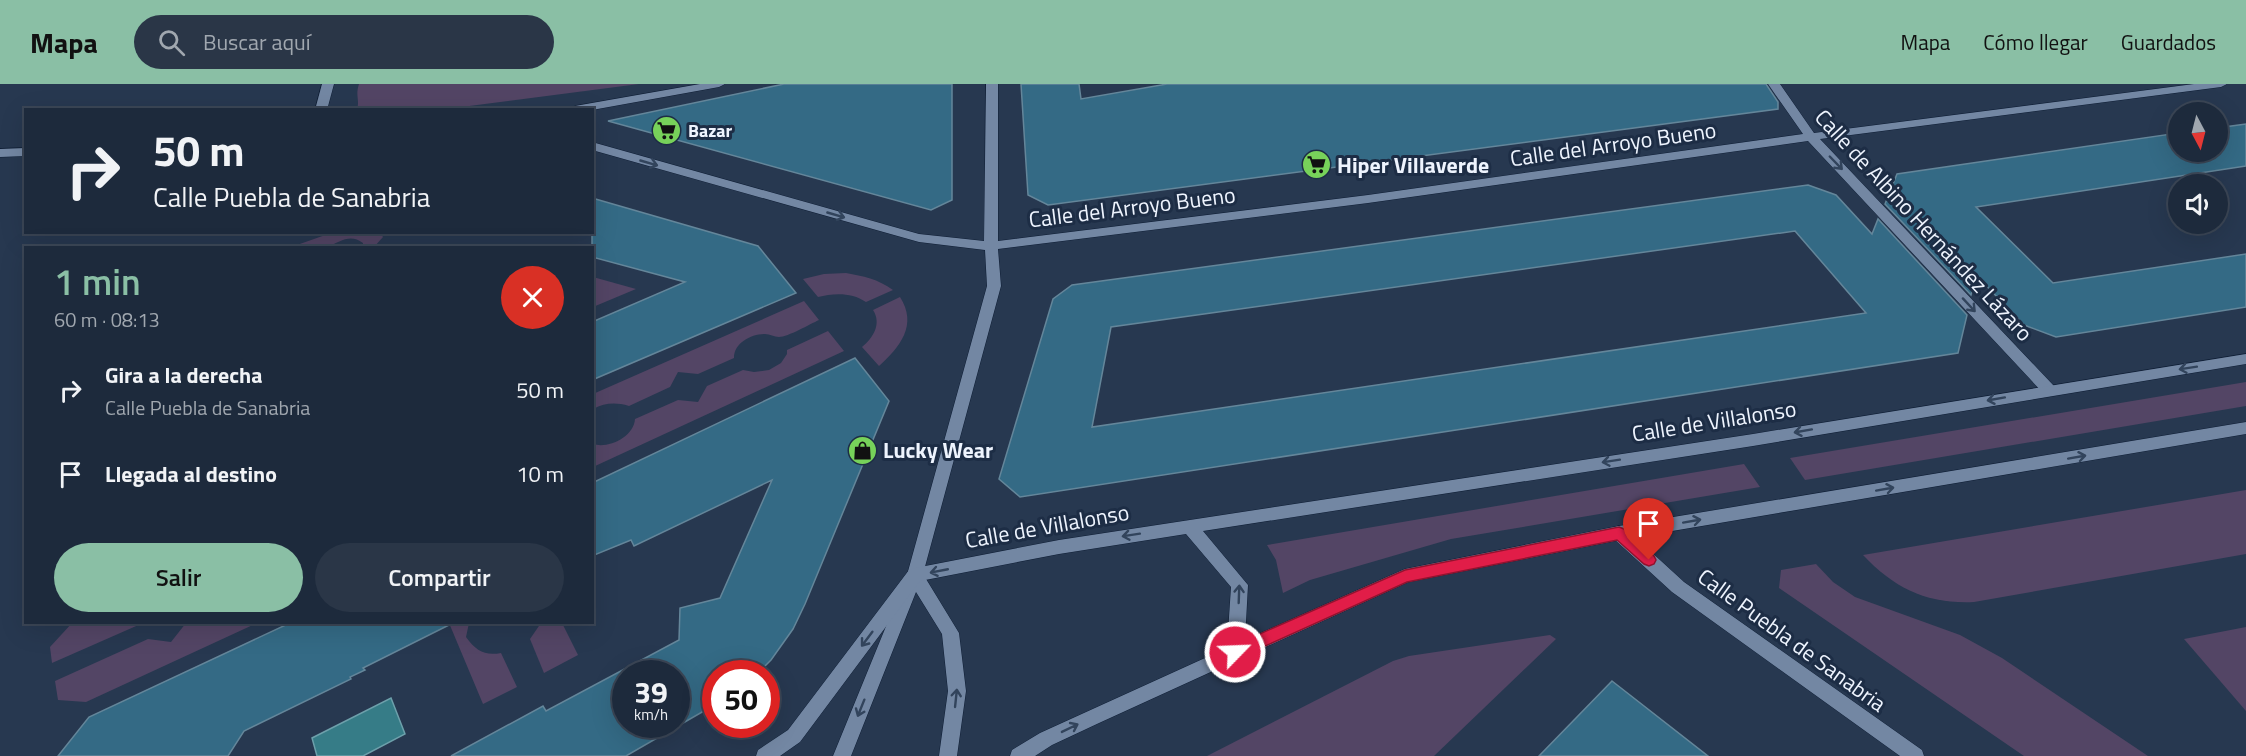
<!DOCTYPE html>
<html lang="es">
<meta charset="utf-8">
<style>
body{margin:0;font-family:"Titillium Web",sans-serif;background:#2a3647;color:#f1f3f6;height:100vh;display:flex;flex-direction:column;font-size:22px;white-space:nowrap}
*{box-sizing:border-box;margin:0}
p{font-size:20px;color:#a0a7af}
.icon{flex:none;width:33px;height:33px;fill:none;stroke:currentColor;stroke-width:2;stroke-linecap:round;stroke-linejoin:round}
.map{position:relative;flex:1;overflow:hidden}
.side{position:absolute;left:24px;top:162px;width:570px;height:378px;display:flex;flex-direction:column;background:#1d2a3c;border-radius:0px;box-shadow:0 6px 24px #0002,0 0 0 2px #3b4656}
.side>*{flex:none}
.guide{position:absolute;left:24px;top:24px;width:570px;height:126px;border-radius:0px;box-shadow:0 6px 24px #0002,0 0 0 2px #3b4656;background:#1d2a3c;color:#f1f3f6;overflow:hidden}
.needle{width:39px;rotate:173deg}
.fabs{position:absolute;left:2168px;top:18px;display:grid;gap:12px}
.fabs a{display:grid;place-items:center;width:60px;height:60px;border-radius:50%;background:#1d2a3c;box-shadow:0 6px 24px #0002,0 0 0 2px #3b4656;font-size:30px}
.speed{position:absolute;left:612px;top:576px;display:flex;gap:12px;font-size:30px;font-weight:700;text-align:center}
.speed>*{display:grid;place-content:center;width:78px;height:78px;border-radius:50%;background:#1d2a3c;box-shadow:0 6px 24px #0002,0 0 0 2px #3b4656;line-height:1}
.speed small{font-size:15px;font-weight:400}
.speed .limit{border:9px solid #d22;background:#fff;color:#111}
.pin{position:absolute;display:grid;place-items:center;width:51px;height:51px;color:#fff;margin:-62px -26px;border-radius:50% 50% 50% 0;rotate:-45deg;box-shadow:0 0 6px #0007}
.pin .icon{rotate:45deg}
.me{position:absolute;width:66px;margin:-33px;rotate:66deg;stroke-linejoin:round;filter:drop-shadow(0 0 4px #0008)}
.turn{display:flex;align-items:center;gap:21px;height:126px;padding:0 30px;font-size:27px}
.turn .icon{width:78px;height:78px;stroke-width:2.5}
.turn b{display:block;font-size:42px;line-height:51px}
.round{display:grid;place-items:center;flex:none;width:63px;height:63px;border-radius:32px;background:#2a3647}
.summary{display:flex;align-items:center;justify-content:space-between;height:102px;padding:0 30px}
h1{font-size:36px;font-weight:600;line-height:45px;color:#8abfa5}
.action{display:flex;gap:12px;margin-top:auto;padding:12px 30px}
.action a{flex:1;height:69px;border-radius:36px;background:#8abfa5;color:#111;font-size:24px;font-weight:600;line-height:69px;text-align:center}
.action a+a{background:#2a3647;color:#f1f3f6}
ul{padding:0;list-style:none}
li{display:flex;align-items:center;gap:18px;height:84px;padding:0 30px}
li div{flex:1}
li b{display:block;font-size:22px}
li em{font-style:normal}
header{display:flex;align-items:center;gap:36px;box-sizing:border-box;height:84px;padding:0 30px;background:#8abfa5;color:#111}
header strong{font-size:28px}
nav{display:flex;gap:33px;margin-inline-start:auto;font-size:21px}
.search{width:420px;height:54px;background:#2a3647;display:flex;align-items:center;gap:15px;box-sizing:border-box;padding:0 21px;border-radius:33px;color:#a0a7af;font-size:22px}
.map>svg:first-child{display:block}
.green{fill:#534565}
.water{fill:#367c87;stroke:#6da0ab;stroke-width:1.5}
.building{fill:#346a85;stroke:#64869a;stroke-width:1.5;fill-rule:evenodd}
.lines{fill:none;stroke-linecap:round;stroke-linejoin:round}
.street-casing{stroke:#0f1e35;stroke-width:1}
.secondary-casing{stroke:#0f1e35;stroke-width:1}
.street{fill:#7387a3;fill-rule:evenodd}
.secondary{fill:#7387a3;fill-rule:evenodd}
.oneway{stroke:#32445c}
.route{fill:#e11d48;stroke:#92132f;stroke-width:1.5}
.labels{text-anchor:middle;stroke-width:6;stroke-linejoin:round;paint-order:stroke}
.far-poi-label{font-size:18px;font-weight:bold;fill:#eef4fe;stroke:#1d2d45;text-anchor:start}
.street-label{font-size:22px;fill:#eef4fe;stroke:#1d2d45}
.poi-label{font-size:22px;font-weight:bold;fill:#eef4fe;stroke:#1d2d45;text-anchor:start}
</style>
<header>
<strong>Mapa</strong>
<div class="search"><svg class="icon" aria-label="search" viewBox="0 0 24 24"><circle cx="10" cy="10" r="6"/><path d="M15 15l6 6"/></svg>Buscar aquí</div>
<nav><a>Mapa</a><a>Cómo llegar</a><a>Guardados</a></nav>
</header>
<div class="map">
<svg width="2246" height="672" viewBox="0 0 2246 672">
<rect width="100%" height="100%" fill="#273850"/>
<g class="green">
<path d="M359 0H639L446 25H357C360 16 355 12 359 0Z"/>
<path d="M331 149H380L383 153 374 163H363V159C350 149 340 158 327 163 320 166 306 164 298 163L297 161Z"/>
<path d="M846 189C863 192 878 195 893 206L866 218C852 208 833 209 818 213L803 195 824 190Z"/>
<polygon points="593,193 636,205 593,223"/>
<path d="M900 213C918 241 900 263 879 282L862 263C873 254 882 240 873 226Z"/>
<path d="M804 217 819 236C810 240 788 253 779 253 774 253 770 250 765 250 751 250 734 259 734 274L698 290 678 288 670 303 629 322C615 318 605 319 593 325V310Z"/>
<path d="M828 247 844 267 593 383V360C608 365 634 353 635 335L678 316 698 318 707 302 743 286 754 288 769 286 781 279 787 270V266Z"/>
<polygon points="2246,298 2246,322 1805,396 1790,374"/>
<polygon points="1744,380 1760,403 1451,455 1310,496 1283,509 1276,476 1267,461"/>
<path d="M2246 406V470L1974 518C1927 520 1895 505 1863 471Z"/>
<polygon points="1816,480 1833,498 1855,513 1960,551 2002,574 2148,672 2024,672 1779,504 1781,486"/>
<polygon points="73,538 143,538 143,539 52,579 50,563"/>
<polygon points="186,539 257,539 86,618 58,616 55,597 148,555 171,558"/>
<path d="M449 539H469L466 553C476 567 485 572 501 569L517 603 483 620Z"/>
<polygon points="541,539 562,539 578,571 544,589 530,555"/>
<polygon points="2246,543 2246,627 2184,555"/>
<polygon points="1550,551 1556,555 1434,672 1207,672 1393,577 1409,572"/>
</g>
<polygon class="water" points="391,614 405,650 363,672 317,672 312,654"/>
<g class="building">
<polygon points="784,0 952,0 952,116 931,126 608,37"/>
<polygon points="1021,0 1079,0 1081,15 1167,0 1766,0 1778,18 1778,25 1048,121 1028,111"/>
<polygon points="2246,40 2246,82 1976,123 2053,199 2246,170 2246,223 2056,253 2024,241 1976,191 1971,211 1885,120 1897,90 2178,49 2178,68 2217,68 2217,44"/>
<path d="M1808 101 1836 111 1872 150 1878 135 1967 231 1958 269 1020 413 999 395 1053 215 1072 201ZM1795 147 1866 229 1092 343 1111 243Z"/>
<polygon points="592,114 758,162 796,209 592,296 592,238 685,198 592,173"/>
<path d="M855 274 889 317 805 520 793 545 771 576 757 590H716V620L626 672H451L543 622 546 627 679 556 680 524 720 514 772 396 634 462 631 456 592 472V399ZM626 590H676V640H626Z"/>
<polygon points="292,538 455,538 363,584 365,586 350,593 351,595 244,647 228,672 58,672 89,633"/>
<polygon points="1612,597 1708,672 1539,672"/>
</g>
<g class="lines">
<defs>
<g id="street">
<polygon points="322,0 334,0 327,26 315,26"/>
<polygon points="700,0 725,0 719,3 592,26 569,26 575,22"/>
<polygon points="986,0 998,0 998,157 1368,111 1803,50 1768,0 1780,0 1814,49 2194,0 2227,0 2221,3 1820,55 2054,302 2056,306 2054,310 2044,310 1808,57 1368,119 998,165 1001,202 923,490 959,549 966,607 957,672 939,672 948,607 942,550 916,508 851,672 833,672 907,491 987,202 985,166 919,158 592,66 592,58 919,150 984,157"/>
<polygon points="26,64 26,72 0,73 0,65"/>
<polygon points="1619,442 1625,444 1684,498 1922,666 1924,672 1900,672 1672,508 1613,454 1611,449 1613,444"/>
</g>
<polygon id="secondary" points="2246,270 2246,280 1753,362 1203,447 1248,501 1245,556 1405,485 1619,442 2246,338 2246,350 1619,456 1408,498 1099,639 1052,661 1035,672 1010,672 1012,666 1040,649 1227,564 1231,503 1186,450 1059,470 920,497 800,658 780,672 756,672 758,666 788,646 909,486 915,484 1059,456 1753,350"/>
</defs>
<use href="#street" class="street-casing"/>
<use href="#secondary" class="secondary-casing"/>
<use href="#street" class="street"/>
<use href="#secondary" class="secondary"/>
</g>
<defs><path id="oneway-shaft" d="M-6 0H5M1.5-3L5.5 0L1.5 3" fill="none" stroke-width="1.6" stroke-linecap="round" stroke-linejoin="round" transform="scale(1.5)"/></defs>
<g class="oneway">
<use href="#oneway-shaft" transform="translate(649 79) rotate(16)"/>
<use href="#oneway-shaft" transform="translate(1836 79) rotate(46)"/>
<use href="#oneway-shaft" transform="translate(836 131) rotate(16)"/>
<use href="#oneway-shaft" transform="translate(1969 221) rotate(47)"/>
<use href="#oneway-shaft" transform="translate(2188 284) rotate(171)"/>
<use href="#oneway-shaft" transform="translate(1996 315) rotate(170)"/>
<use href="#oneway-shaft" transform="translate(1803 347) rotate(170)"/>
<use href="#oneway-shaft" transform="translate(2077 373) rotate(-10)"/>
<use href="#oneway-shaft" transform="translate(1611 377) rotate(171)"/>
<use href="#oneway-shaft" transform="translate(1885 405) rotate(-10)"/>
<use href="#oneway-shaft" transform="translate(1692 437) rotate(-10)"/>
<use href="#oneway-shaft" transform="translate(1131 451) rotate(171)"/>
<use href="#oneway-shaft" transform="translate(939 487) rotate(169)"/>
<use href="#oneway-shaft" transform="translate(1239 510) rotate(-88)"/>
<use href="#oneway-shaft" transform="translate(867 555) rotate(127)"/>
<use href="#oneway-shaft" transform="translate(956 614) rotate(-84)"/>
<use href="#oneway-shaft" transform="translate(861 624) rotate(112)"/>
<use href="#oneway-shaft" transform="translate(1070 644) rotate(-26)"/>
</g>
<polygon class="route" points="1619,443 1624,445 1654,472 1656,476 1654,480 1649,482 1644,480 1617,456 1407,498 1241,573 1235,575 1230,573 1227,568 1230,563 1405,486"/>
<defs>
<symbol id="supermarket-disc" viewBox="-11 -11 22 22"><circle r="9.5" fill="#77d25a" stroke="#1d2d45"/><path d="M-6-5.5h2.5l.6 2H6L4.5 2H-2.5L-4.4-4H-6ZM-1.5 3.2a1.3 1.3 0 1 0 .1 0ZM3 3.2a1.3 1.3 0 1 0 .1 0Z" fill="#111"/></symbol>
<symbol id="shop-disc" viewBox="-11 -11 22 22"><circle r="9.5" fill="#77d25a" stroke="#1d2d45"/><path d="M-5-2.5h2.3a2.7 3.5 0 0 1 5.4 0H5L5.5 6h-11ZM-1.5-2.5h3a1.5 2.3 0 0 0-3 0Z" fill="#111"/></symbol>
</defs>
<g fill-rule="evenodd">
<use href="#supermarket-disc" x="650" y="30" width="33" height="33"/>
<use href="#supermarket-disc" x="1300" y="64" width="33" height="33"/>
<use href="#shop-disc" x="846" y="350" width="33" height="33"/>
</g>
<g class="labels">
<g class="far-poi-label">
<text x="688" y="53">Bazar</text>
</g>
<g class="street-label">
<text transform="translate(1613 60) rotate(-8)" y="8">Calle del Arroyo Bueno</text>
<text transform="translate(1132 123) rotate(-7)" y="8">Calle del Arroyo Bueno</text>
<text transform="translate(1924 141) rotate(47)" y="8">Calle de Albino Hernández Lázaro</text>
<text transform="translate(1714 337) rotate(-9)" y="8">Calle de Villalonso</text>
<text transform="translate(1047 442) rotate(-10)" y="8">Calle de Villalonso</text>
<text transform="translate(1792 556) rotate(36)" y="8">Calle Puebla de Sanabria</text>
</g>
<g class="poi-label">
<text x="1337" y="89">Hiper Villaverde</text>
<text x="883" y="374">Lucky Wear</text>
</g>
</g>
</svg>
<div class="fabs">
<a><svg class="needle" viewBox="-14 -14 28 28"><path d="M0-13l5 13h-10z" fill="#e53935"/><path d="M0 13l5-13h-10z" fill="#a0a7af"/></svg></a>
<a><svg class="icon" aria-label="sound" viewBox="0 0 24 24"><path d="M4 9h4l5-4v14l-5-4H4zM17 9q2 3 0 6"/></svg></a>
</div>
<div class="speed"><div>39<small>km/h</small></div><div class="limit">50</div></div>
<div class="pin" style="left:1649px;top:476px;background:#d93025"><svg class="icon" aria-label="arrive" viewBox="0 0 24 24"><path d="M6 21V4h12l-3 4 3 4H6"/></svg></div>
<svg class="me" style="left:1235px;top:568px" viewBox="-20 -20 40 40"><circle r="17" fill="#e11d48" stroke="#fff" stroke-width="3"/><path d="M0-11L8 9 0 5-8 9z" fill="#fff"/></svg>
<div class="guide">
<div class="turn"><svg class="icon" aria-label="right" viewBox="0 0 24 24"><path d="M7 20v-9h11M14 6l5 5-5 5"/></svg><div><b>50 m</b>Calle Puebla de Sanabria</div></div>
</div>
<section class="side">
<div class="summary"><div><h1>1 min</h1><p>60 m · 08:13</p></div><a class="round" style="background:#d93025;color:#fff"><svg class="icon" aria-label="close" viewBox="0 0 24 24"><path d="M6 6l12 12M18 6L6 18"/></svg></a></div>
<ul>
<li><svg class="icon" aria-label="right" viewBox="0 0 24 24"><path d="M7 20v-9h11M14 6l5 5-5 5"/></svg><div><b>Gira a la derecha</b><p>Calle Puebla de Sanabria</p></div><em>50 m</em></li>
<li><svg class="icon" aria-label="arrive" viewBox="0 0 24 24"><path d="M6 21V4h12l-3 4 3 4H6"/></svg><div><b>Llegada al destino</b></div><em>10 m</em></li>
</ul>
<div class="action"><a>Salir</a><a>Compartir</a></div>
</section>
</div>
